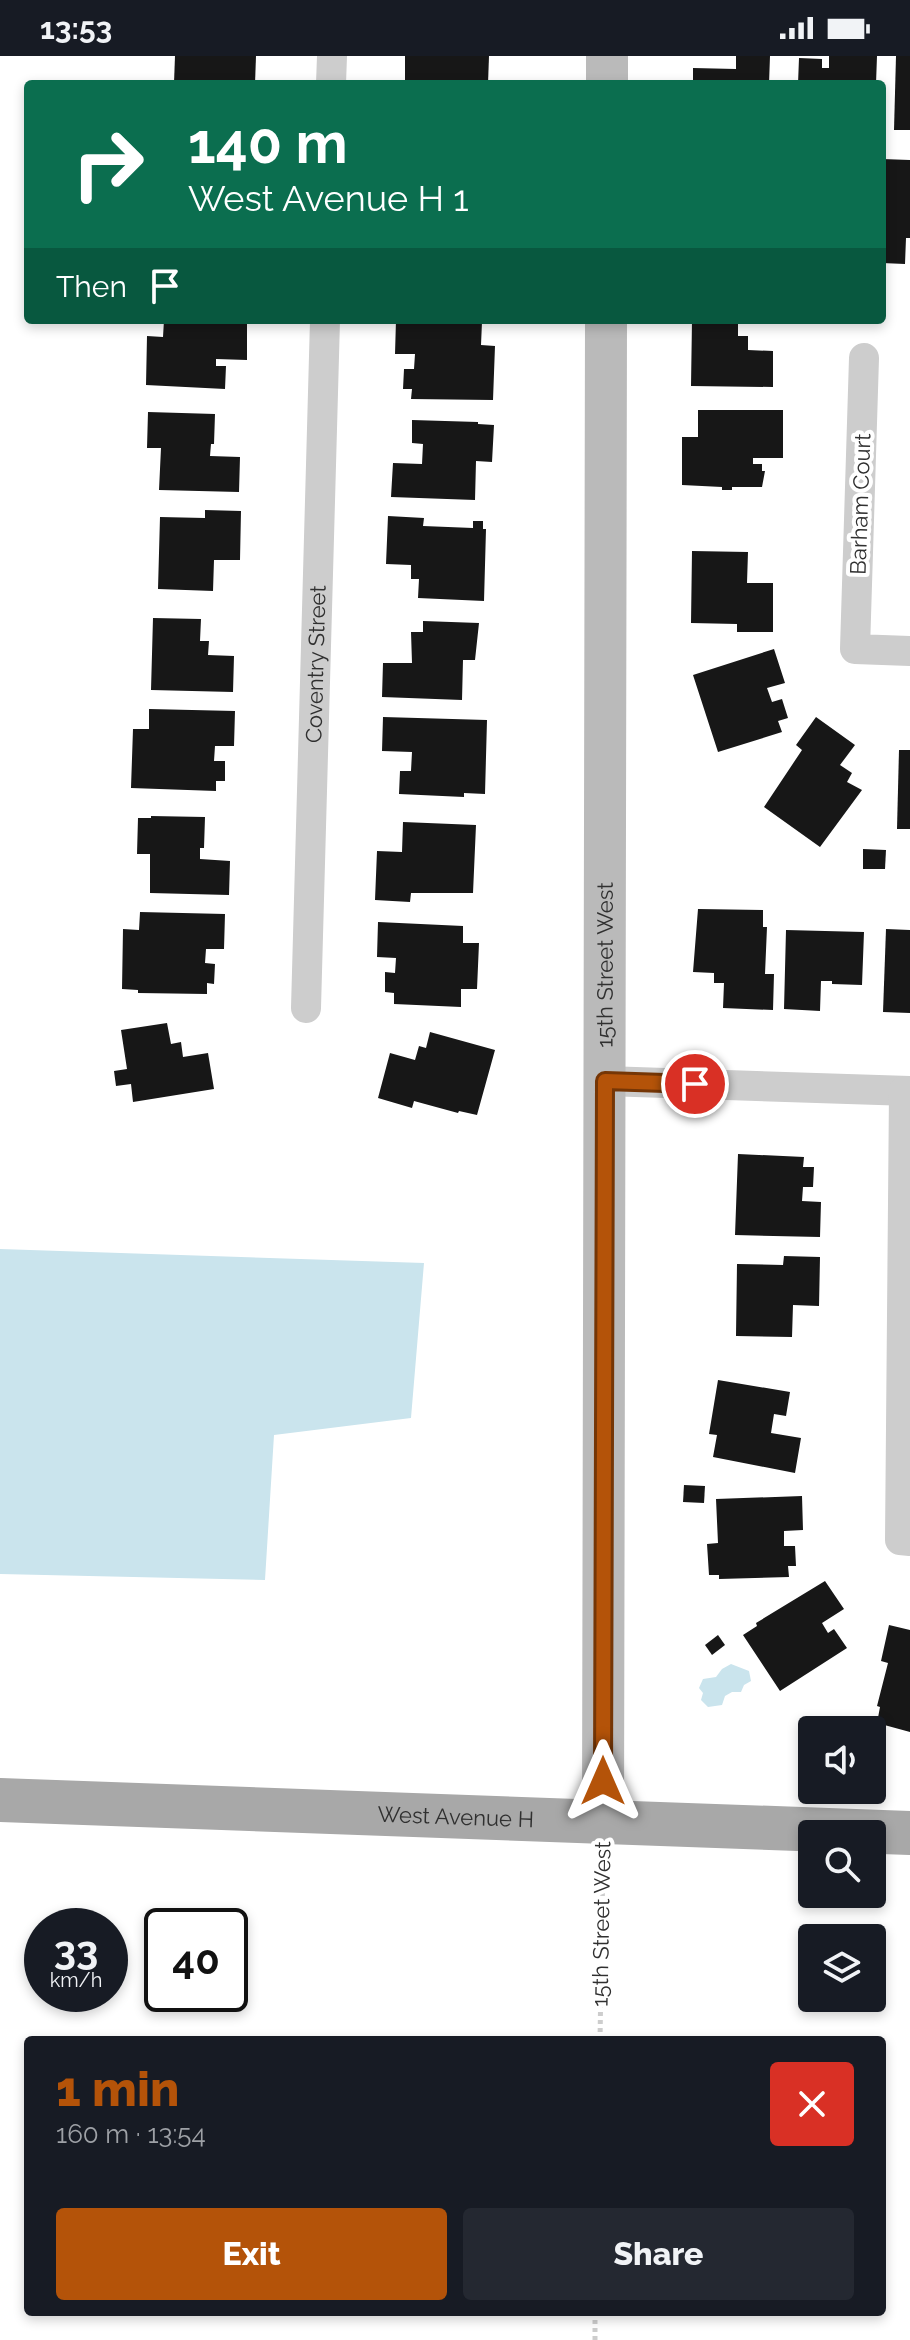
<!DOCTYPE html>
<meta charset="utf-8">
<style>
body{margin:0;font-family:Raleway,sans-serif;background:#242831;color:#f1f3f6;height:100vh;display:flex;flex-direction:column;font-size:30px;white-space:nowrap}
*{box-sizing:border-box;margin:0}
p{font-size:26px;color:#9ea1a6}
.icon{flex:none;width:44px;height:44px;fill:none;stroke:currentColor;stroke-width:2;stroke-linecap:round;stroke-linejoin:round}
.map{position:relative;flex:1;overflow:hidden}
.drawer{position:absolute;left:24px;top:1980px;width:862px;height:280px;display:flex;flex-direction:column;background:#171b24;border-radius:8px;box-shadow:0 4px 12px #0003}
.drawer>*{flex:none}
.top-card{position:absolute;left:24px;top:24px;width:862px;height:244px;border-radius:8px;box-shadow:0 4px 12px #0003;background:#0b6e4f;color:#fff;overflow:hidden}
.fabs{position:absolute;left:798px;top:1660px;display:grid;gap:16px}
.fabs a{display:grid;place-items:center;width:88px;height:88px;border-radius:8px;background:#171b24;box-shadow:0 4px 12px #0003;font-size:40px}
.speed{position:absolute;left:24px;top:1852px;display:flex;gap:16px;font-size:40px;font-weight:700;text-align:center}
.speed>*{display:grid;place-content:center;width:104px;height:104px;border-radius:50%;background:#171b24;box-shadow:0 4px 12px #0003;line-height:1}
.speed small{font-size:20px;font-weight:400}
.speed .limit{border:4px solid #111;border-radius:12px;background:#fff;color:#111}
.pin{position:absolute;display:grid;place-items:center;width:68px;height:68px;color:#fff;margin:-34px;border:4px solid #fff;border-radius:50%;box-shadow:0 2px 8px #0007}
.me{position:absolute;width:88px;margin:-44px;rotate:0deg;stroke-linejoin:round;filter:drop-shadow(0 0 6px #0008)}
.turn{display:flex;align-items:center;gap:28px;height:168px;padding:0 32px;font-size:36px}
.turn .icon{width:104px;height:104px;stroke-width:2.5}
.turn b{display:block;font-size:56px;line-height:68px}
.then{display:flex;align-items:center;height:76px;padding:0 32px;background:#0003;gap:16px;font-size:30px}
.round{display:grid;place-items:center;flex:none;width:84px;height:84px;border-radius:8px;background:#242831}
.summary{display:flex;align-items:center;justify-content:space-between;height:136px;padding:0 32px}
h1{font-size:48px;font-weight:800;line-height:60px;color:#b45309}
.action{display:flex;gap:16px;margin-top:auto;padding:16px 32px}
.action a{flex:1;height:92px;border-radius:8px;background:#b45309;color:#fff;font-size:32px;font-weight:800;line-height:92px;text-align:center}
.action a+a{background:#242831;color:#f1f3f6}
.status{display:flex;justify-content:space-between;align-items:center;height:56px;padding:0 40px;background:#171b24;direction:ltr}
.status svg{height:22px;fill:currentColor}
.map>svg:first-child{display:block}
.water{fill:#cae4ed}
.building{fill:#171717}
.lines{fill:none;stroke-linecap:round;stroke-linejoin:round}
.path{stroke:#cdcdcd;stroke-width:5;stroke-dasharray:4 4;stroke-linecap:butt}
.street{stroke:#cdcdcd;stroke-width:30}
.secondary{stroke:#bababa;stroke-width:42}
.primary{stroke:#a8a8a8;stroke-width:44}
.route-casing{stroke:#753606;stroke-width:20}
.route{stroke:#b45309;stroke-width:14}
.labels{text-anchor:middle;stroke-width:8;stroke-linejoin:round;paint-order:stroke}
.street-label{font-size:22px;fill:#303030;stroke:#fff}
</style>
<div class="status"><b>13:53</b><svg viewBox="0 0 49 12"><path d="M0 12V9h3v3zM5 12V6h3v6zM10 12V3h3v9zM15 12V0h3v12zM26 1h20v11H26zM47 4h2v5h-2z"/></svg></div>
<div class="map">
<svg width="910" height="2284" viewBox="0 0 910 2284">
<rect width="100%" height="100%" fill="#fff"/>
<g class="water">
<polygon points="0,1193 424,1207 411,1362 274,1379 265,1524 0,1518"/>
<polygon points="731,1608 749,1615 751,1625 744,1629 741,1636 732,1636 725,1640 722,1649 708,1651 701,1644 703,1637 699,1632 703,1623 716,1621 722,1613"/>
</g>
<g class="building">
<polygon points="175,0 256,0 255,28 174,27"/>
<polygon points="405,0 489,0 488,28 405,28"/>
<polygon points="736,0 770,0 769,28 693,28 693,12 736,13"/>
<polygon points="829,0 877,0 876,28 798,28 799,2 822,3 822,12 829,12"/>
<polygon points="896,0 910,0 910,74 894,74"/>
<polygon points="882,103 910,104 910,182 906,182 905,208 882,207"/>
<polygon points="164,264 247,264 247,304 216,303 216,310 226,310 225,333 146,329 147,280 163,281"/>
<polygon points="396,264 482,266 481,289 495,290 493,344 411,343 412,333 403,333 404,313 414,313 415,298 395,298"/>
<polygon points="692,264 738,264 738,280 748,280 748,294 773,295 773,331 691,330"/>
<polygon points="698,354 783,354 783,402 753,402 753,408 762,408 762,415 765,415 762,431 732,431 732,434 722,434 722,431 682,429 682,381 698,381"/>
<polygon points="148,356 215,358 214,388 211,388 210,400 240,401 239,436 159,434 161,392 147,392"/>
<polygon points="412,364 478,366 478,368 494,369 492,406 476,405 475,444 391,441 393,407 422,408 423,388 412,387"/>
<polygon points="205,454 241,455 240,504 214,504 213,535 158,533 160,461 205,462"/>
<polygon points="388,460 424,462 423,470 473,472 473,465 483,465 483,473 486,473 484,545 418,542 419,523 411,523 411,509 386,508"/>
<polygon points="692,495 748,496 747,527 773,527 773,576 737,576 737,568 691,567"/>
<polygon points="153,562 201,563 200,585 209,585 208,599 234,600 233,636 151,634"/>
<polygon points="423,565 479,567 475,604 463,604 462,644 382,641 383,607 412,607 411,576 423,576"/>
<polygon points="774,593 785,627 767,632 772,646 782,643 788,662 778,665 782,676 718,696 693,619"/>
<polygon points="149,653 235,655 234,690 215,690 214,705 225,705 225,725 216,725 216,735 131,732 133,673 149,673"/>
<polygon points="383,661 487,664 485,738 464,737 464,741 399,738 400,715 411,715 412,696 382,695"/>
<polygon points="816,661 855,689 840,709 852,717 847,726 862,734 820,791 764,751 802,694 796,689"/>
<polygon points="899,694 910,694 910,773 897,773"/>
<polygon points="151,760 205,761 204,792 200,792 200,803 230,805 229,839 150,837 150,798 137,798 138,762 151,762"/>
<polygon points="403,766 476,769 473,837 411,837 410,846 375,844 377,795 402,796"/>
<polygon points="863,793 886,794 885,813 863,813"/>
<polygon points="698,853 763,854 763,871 767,871 765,918 774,918 773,954 723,952 724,927 714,927 714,917 693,916"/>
<polygon points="140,856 225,858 224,893 206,893 205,907 215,908 214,928 207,927 207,938 138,937 138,934 122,933 123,873 139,874"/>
<polygon points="378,866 463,870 463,887 479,887 477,933 461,933 461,951 394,948 394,937 385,936 385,916 395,917 396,902 377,901"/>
<polygon points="886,873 910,874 910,957 883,956"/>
<polygon points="786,874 864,876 862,929 832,928 832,925 821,925 820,955 784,953"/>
<polygon points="167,967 171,988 181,986 183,1001 208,997 214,1033 133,1046 131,1028 116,1030 114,1015 127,1013 121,974"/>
<polygon points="430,976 495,994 477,1059 459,1055 458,1057 414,1045 412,1052 378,1042 390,997 415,1004 419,990 426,992"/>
<polygon points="738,1098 804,1101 803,1111 814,1111 813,1131 803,1131 802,1145 821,1146 820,1181 735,1179"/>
<polygon points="784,1200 820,1201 819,1250 793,1249 792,1281 736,1280 737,1208 783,1209"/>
<polygon points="718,1324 790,1336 786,1360 774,1358 771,1377 801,1382 795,1417 713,1401 717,1379 709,1378"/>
<polygon points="684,1429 705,1430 704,1447 683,1446"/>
<polygon points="802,1440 803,1474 784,1475 784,1490 795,1490 796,1510 788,1510 789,1521 719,1523 719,1519 709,1519 707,1488 718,1487 716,1443"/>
<polygon points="825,1525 844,1553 822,1567 828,1577 834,1573 847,1592 780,1635 743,1579 757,1570 756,1567"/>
<polygon points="889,1569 910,1574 910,1676 877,1667 880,1651 877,1650 888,1607 881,1605"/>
<polygon points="718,1579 725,1589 712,1599 705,1589"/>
</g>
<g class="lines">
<g class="path">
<polyline points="600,1984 603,1801"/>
<polyline points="595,2284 595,2256"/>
</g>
<g class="street">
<polyline points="331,28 332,0"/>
<polyline points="864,302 855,593 910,595"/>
<path id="s1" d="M306 952 325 264"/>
<polyline points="605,1025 910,1035"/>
<polyline points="904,1035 900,1484 910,1485"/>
</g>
<g class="secondary">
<polyline points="607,28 607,0"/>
<path id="s2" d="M603 1767 606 264"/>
</g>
<path class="primary" id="s3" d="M0 1744 910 1777"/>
</g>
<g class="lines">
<defs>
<polyline id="route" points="603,1725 605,1025 695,1028"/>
</defs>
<use href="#route" class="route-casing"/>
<use href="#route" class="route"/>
</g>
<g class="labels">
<g class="street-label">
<text transform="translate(860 448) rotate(-88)" y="8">Barham Court</text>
<text dy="8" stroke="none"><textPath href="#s1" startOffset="344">Coventry Street</textPath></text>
<text dy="8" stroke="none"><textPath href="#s2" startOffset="858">15th Street West</textPath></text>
<text dy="8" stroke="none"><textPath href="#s3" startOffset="456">West Avenue H</textPath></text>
<text transform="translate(601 1868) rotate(-89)" y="8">15th Street West</text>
</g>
</g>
</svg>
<div class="fabs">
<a><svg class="icon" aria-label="sound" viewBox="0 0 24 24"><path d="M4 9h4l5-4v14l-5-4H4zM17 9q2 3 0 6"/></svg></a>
<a><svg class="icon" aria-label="search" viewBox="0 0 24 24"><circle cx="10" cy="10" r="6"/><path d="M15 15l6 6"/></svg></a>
<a><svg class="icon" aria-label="layers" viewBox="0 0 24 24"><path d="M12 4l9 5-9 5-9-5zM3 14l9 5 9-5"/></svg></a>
</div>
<div class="speed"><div>33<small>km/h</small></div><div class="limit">40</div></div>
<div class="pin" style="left:695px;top:1028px;background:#d93025"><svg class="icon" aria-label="arrive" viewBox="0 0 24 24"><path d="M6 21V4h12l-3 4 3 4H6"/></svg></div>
<svg class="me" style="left:603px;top:1725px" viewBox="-20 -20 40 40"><path d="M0-17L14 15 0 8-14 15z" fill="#b45309" stroke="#fff" stroke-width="4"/></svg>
<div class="top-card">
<div class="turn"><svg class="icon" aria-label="right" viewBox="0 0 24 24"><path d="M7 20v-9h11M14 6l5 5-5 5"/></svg><div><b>140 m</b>West Avenue H 1</div></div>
<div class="then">Then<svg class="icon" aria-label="arrive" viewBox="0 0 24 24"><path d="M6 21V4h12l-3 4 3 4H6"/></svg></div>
</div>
<section class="drawer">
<div class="summary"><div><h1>1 min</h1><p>160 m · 13:54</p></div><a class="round" style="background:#d93025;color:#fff"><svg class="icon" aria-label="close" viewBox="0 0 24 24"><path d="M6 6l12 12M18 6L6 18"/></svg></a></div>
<div class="action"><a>Exit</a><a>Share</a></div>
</section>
</div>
